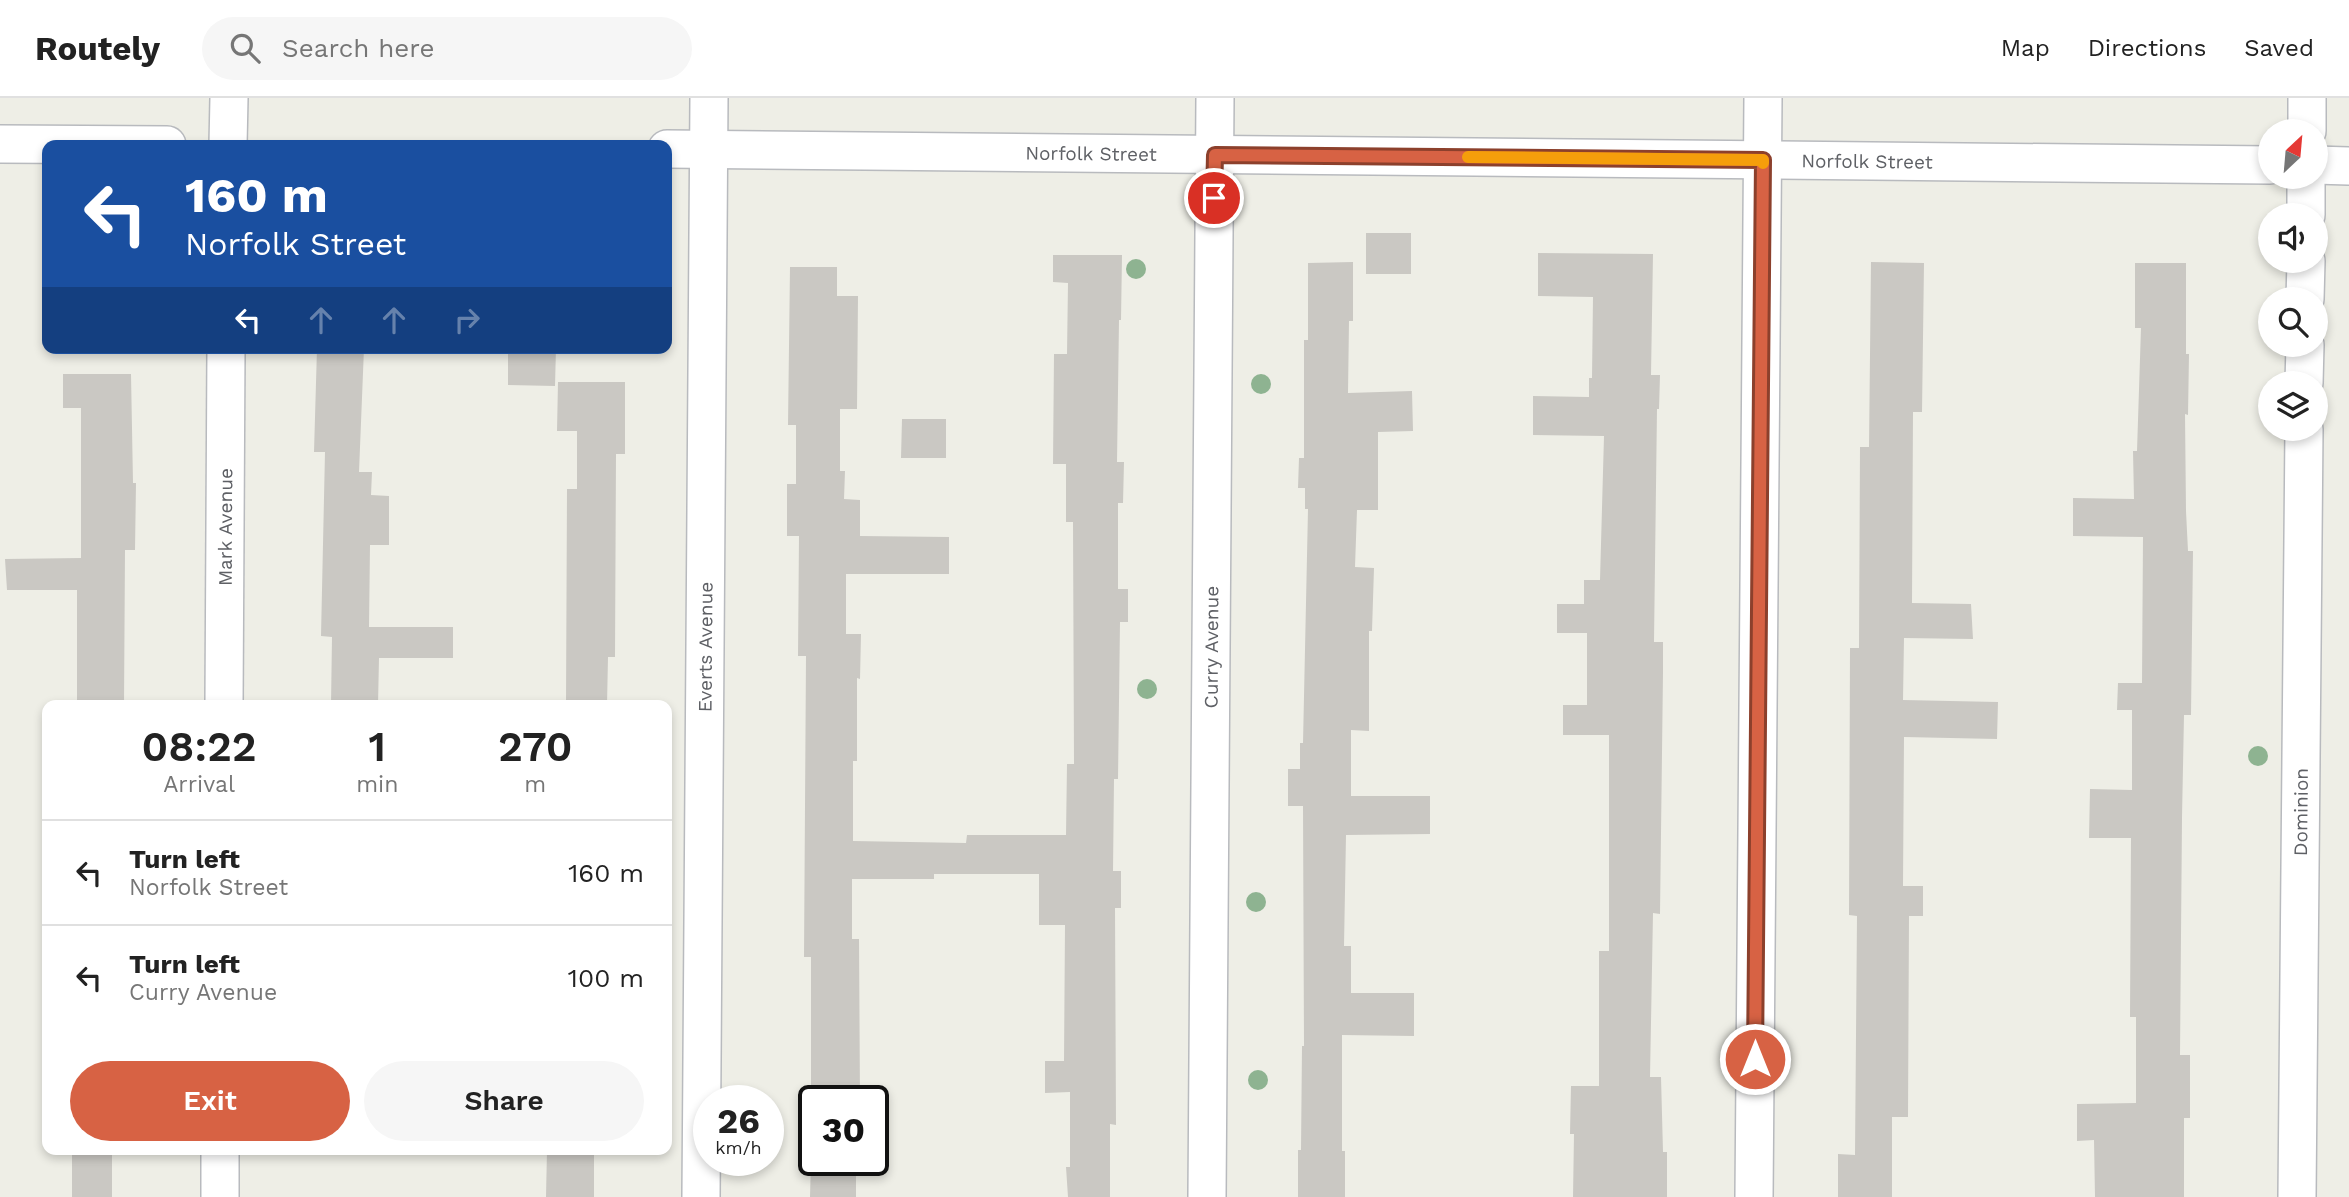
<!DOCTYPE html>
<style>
body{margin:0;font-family:"Work Sans",sans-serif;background:#f6f6f6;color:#222;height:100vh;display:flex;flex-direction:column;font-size:26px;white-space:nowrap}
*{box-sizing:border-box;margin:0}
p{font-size:23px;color:#767676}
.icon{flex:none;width:38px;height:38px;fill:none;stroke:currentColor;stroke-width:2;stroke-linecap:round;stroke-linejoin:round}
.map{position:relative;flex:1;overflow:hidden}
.panel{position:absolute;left:42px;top:602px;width:630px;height:455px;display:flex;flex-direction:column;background:#fff;border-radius:14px;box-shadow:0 4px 10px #0003}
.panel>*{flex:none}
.hud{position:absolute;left:42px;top:42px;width:630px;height:214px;border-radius:14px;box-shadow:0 4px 10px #0003;background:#1a4fa0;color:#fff;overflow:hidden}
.needle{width:46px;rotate:26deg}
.tools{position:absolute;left:2258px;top:21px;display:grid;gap:14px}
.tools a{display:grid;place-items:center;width:70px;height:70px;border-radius:50%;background:#fff;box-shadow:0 4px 10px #0003;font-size:35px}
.speed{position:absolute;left:693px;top:987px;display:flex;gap:14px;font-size:35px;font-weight:700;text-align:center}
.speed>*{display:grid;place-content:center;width:91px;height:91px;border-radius:50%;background:#fff;box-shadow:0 4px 10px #0003;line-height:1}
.speed small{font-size:18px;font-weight:400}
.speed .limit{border:4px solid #111;border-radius:10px;background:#fff;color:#111}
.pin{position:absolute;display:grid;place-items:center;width:60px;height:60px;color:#fff;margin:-30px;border:4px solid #fff;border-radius:50%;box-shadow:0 2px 7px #0007}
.me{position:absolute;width:77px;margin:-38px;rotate:0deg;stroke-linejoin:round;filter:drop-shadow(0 0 5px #0008)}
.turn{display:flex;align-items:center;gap:24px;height:147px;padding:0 28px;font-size:32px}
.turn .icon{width:91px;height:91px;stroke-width:2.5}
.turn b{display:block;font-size:49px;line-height:60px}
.lanes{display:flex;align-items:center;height:66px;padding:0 28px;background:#0003;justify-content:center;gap:35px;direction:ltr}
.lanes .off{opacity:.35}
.eta{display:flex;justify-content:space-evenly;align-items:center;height:119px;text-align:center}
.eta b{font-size:42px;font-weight:600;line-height:49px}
.primary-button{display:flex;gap:14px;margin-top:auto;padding:14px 28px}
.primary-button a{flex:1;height:80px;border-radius:42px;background:#d76244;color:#fff;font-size:28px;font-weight:600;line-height:80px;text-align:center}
.primary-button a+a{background:#f6f6f6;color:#222}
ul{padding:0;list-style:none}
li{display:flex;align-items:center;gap:21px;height:105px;padding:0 28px;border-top:2px solid #e0e0e0}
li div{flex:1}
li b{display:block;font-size:26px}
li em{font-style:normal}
header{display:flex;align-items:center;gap:42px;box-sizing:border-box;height:98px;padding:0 35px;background:#fff;border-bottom:2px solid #e0e0e0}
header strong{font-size:33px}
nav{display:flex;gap:38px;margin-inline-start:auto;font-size:24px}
.search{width:490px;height:63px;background:#f6f6f6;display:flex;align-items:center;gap:18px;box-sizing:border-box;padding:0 24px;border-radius:38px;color:#767676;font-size:26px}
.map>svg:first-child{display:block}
.building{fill:#cac8c3}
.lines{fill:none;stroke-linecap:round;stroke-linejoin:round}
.minor-casing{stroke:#b8babe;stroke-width:40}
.minor{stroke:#fff;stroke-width:37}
.tree{fill:#8eb391}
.route-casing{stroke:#8c402c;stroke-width:18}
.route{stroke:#d76244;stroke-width:12}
.slow{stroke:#f59e0b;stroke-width:12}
.labels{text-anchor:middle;stroke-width:5;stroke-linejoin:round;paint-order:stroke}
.street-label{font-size:19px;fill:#5e6065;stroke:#fff}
</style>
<header>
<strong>Routely</strong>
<div class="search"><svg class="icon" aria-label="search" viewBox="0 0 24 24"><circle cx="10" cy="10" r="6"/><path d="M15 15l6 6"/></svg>Search here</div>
<nav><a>Map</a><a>Directions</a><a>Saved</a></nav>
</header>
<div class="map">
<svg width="2349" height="1099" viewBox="0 0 2349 1099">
<rect width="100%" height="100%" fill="#eeeee6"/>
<g class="building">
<rect x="1366" y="135" width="45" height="41"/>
<polygon points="1538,155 1653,156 1651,277 1660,277 1659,311 1657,311 1654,544 1663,544 1663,574 1660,816 1653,815 1650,979 1661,979 1663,1054 1667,1054 1667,1099 1573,1099 1574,1036 1570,1036 1571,988 1599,988 1599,853 1609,853 1609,637 1563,637 1563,607 1587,607 1587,535 1557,535 1557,506 1584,506 1584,482 1600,482 1604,338 1533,337 1533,298 1589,299 1589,280 1592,280 1593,199 1538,198"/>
<polygon points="1053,157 1122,157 1121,222 1119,222 1117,364 1124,364 1123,405 1118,405 1118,491 1128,491 1128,524 1120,524 1118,681 1114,681 1113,773 1121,773 1121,810 1115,810 1116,1027 1110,1026 1110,1099 1068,1099 1066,1069 1070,1069 1070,994 1045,995 1045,963 1064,963 1065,827 1039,827 1039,776 934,776 934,781 852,781 852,841 859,841 860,1003 811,1003 811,859 804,859 806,558 798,558 799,438 787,438 787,386 796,386 796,327 788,327 790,169 837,169 837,198 858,198 857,311 840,311 840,373 845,373 844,401 860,402 860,438 949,439 949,476 846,476 846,536 861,536 860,581 857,580 857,663 853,663 853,743 966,745 967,737 1066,737 1067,666 1074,666 1073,424 1066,424 1066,366 1053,366 1054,256 1067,256 1068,185 1053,184"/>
<polygon points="1353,164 1353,223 1349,223 1348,295 1412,293 1413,333 1378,334 1378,412 1357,412 1355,469 1374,470 1372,533 1369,533 1369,633 1351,632 1351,698 1430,698 1430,736 1346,737 1344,848 1351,848 1351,895 1414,895 1414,938 1342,937 1342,1053 1345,1053 1345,1099 1298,1099 1298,1052 1301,1052 1302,948 1304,948 1303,708 1288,708 1288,671 1300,671 1300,645 1303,645 1308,411 1305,411 1305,390 1298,390 1299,360 1304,360 1304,242 1308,242 1308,165"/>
<polygon points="1871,164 1924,165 1922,314 1913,314 1912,505 1971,506 1973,541 1904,540 1903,602 1998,604 1997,641 1904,639 1903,788 1923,788 1923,818 1909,818 1908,1019 1892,1019 1892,1099 1838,1099 1838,1056 1855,1057 1857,818 1849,817 1850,550 1859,550 1860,349 1869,349"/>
<polygon points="2135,165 2186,165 2186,256 2189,256 2188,317 2185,316 2186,413 2188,453 2193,453 2191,617 2184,617 2182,720 2180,957 2190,957 2190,1020 2184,1020 2184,1099 2095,1099 2094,1042 2077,1043 2077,1006 2136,1005 2136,919 2130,919 2131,740 2089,740 2090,691 2132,692 2132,612 2117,612 2118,585 2142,585 2143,439 2073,438 2073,400 2134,401 2133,353 2137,353 2141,230 2135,230"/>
<polygon points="317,250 364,250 359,374 372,374 371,397 389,398 389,447 370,447 369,529 453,529 453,560 379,560 378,607 331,607 332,539 321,538 325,354 314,354"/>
<polygon points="508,250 556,250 555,288 508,287"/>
<polygon points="63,276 131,276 133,385 136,385 135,452 125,452 124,607 77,607 77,492 7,492 5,461 81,460 81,310 63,310"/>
<polygon points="558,284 625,284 625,356 616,356 615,559 608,559 607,607 566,607 567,391 577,391 577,333 557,333"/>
<polygon points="902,321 946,321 946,360 901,360"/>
<rect x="72" y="1052" width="40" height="47"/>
<polygon points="547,1052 594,1052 594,1099 546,1099"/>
<polygon points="811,1062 856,1062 856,1099 810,1099"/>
</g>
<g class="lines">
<defs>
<g id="minor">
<polyline points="2307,33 2307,0"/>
<polyline points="0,46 167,47"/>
<polyline points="228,47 229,0"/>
<path id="s1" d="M667 51 2270 67"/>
<polyline points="2315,67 2349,68"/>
<polyline points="2306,117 2306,79"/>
<polyline points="2305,201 2306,163"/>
<polyline points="2304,285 2305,247"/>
<path id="s2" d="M224 607 226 250"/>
<polyline points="220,1099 220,1052"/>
<path id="s3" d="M701 1099 709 0"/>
<path id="s4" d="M1207 1099 1215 0"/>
<polyline points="1754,1099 1763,0"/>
<path id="s5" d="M2297 1099 2304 331"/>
</g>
</defs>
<use href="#minor" class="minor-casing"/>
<use href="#minor" class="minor"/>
</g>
<g class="tree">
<circle cx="1136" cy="171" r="10"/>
<circle cx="1261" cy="286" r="10"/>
<circle cx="1147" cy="591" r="10"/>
<circle cx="2258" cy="658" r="10"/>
<circle cx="1256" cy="804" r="10"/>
<circle cx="1258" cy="982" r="10"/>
</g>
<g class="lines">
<defs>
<polyline id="route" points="1214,100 1215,57 1763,62 1755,961"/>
</defs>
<use href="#route" class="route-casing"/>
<use href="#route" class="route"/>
<polyline class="slow" points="1468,59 1763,62 1763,65"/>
</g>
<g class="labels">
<g class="street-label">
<text dy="7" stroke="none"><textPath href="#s1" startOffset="424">Norfolk Street</textPath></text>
<text dy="7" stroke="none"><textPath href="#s1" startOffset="1200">Norfolk Street</textPath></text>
<text dy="7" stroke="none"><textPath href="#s2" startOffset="178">Mark Avenue</textPath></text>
<text dy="7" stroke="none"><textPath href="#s3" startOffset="550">Everts Avenue</textPath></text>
<text dy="7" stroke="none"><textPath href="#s4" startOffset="550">Curry Avenue</textPath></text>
<text dy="7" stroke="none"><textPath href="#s5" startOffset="385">Dominion</textPath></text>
</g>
</g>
</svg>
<div class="tools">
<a><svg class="needle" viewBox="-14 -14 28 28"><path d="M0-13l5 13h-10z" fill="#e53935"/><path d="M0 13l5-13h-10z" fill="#767676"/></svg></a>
<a><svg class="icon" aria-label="sound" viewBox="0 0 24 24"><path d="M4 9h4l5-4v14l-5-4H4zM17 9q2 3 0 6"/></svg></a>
<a><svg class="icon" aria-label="search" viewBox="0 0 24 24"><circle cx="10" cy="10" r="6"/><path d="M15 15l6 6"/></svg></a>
<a><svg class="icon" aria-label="layers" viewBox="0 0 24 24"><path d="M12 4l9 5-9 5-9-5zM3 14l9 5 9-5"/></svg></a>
</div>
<div class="speed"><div>26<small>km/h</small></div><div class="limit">30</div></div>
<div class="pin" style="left:1214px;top:100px;background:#d93025"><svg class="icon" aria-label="arrive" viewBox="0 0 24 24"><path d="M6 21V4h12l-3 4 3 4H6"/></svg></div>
<svg class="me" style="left:1755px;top:961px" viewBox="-20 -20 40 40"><circle r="17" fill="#d76244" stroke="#fff" stroke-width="3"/><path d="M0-11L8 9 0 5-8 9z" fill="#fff"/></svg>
<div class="hud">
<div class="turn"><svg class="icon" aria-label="left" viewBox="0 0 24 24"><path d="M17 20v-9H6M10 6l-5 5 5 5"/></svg><div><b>160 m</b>Norfolk Street</div></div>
<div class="lanes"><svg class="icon" aria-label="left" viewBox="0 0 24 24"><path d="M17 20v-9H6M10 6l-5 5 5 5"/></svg><svg class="icon off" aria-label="ahead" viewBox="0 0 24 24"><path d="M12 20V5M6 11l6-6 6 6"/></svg><svg class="icon off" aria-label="ahead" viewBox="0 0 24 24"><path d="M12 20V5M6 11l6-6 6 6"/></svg><svg class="icon off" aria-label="right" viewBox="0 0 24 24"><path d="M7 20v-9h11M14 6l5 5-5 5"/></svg></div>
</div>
<section class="panel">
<div class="eta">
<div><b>08:22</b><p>Arrival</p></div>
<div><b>1</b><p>min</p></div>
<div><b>270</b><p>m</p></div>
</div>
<ul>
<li><svg class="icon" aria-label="left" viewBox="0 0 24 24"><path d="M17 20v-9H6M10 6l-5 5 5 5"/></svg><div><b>Turn left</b><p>Norfolk Street</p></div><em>160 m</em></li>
<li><svg class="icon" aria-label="left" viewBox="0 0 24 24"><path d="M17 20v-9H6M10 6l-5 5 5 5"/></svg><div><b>Turn left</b><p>Curry Avenue</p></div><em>100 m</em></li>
</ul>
<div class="primary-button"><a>Exit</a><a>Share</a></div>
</section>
</div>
